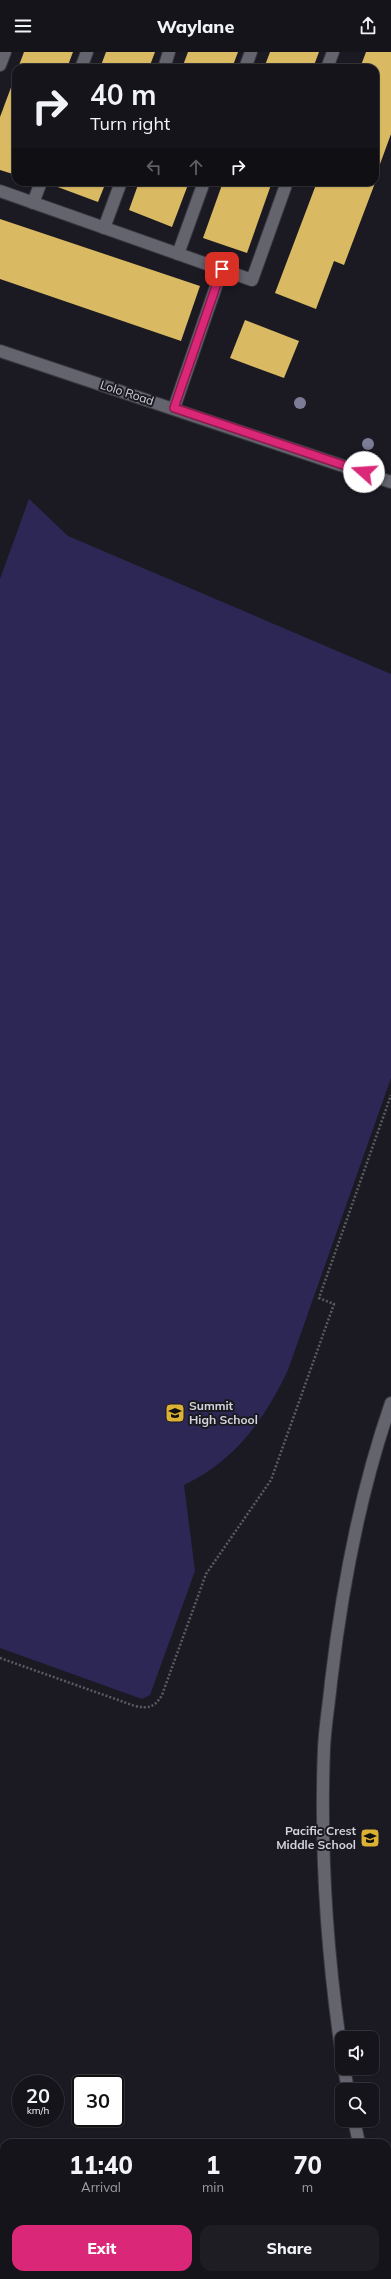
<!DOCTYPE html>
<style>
body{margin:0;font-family:Mulish,sans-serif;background:#1d1d23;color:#f1f3f6;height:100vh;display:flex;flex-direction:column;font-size:15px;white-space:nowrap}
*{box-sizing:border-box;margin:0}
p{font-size:13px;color:#9d9ea2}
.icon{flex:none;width:22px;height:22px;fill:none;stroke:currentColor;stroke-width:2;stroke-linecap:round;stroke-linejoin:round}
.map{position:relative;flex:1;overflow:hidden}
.sheet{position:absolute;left:0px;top:2087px;width:391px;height:140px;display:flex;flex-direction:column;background:#14141a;border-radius:12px 12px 0 0;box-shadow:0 1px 3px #0004,0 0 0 1px #333339}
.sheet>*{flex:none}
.top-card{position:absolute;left:12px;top:12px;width:367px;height:122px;border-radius:12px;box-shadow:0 1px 3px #0004,0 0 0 1px #333339;background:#14141a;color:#f1f3f6;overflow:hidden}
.controls{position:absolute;left:335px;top:1979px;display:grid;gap:8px}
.controls a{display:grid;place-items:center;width:44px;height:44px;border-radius:8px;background:#14141a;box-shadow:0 1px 3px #0004,0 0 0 1px #333339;font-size:20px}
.speed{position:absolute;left:12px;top:2023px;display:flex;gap:8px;font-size:20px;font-weight:700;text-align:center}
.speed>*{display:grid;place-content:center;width:52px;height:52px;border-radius:50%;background:#14141a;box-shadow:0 1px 3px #0004,0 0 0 1px #333339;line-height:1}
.speed small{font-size:10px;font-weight:400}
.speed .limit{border:2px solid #111;border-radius:6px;background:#fff;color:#111}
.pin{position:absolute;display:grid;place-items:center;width:34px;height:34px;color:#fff;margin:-17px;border-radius:8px;box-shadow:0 2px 6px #0006}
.me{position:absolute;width:44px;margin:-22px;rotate:289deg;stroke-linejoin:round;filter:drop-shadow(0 0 3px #0008)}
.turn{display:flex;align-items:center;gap:14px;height:84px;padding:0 12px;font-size:18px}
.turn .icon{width:52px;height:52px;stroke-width:2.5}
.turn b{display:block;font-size:28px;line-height:34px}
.lanes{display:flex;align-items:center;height:38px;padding:0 12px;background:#0003;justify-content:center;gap:20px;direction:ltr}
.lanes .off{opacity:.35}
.eta{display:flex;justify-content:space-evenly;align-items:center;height:68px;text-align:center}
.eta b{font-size:24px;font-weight:800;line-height:28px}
.cta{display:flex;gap:8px;margin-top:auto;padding:8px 12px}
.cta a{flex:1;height:46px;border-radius:12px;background:#db2777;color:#fff;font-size:16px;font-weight:800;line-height:46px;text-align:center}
.cta a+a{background:#1d1d23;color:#f1f3f6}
header{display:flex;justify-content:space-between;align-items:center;height:52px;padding:0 12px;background:#14141a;font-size:18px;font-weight:800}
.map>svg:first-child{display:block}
.green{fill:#2c2754}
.building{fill:#d9ba62}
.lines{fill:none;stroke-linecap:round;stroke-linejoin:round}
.minor-casing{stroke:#37373e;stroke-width:14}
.path{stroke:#5b5b63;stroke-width:2.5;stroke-dasharray:2 2;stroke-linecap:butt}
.minor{stroke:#64646f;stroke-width:12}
.tree{fill:#7c7c97}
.route-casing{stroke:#8e194d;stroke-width:10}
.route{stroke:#db2777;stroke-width:7}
.labels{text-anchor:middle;stroke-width:4;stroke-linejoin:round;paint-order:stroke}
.street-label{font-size:12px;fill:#d3d3da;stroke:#1b1a23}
.poi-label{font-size:12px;font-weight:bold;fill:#d3d3da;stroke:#1b1a23;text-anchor:start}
</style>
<header><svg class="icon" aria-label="menu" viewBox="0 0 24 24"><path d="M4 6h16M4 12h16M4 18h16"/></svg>Waylane<svg class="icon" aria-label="share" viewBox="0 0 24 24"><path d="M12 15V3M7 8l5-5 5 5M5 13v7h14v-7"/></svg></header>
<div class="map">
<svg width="391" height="2227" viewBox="0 0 391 2227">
<rect width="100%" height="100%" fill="#1b1a23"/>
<path class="green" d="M29 447 68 484 391 622V1026L288 1318C264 1368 235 1409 184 1433L195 1519 150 1643 142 1647 0 1596V527Z"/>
<g class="building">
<polygon points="24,0 73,0 67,16 18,16"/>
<polygon points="106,0 155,0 149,16 100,16"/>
<polygon points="188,0 238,0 232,16 182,16"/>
<polygon points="270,0 319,0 313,16 264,16"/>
<polygon points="366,0 391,0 391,82 376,123 375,16 360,16"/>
<polygon points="16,22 16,123 0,118 0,65"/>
<polygon points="57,130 106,130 98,150 55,134"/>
<polygon points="139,130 189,130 172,175 129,158"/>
<polygon points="223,130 272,130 247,201 203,186"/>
<polygon points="317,130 375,131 344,213 334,209 316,257 275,241"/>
<polygon points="0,167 200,234 181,289 0,227"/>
<polygon points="245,268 299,289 284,326 230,306"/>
</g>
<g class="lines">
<defs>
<g id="minor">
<polyline points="0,13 5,0"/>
<polyline points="81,16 87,0"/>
<polyline points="164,16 169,0"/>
<polyline points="245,16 251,0"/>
<polyline points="327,16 333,0"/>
<polyline points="0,139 252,228 287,130"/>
<polyline points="33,151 41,130"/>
<polyline points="104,176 121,130"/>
<polyline points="178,202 204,130"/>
<polyline points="0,299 391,430"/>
<polyline points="174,356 222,217"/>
<path d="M342 2004C327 1903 320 1799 324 1696 325 1674 329 1652 331 1630 342 1536 360 1440 391 1351"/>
<polyline points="344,2016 348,2038"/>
<polyline points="354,2068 359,2091"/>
<polyline points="387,2195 391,2206"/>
</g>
</defs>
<use href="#minor" class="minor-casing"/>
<path class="path" d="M0 1606 135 1654C149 1657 155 1655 162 1643L206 1522 271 1428 334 1252 319 1246 391 1043"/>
<use href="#minor" class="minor"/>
</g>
<g class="tree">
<circle cx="300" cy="351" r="6"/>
<circle cx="368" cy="392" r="6"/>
</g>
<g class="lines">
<defs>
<polyline id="route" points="222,217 174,356 364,420"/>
</defs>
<use href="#route" class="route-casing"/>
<use href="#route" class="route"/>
</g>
<defs>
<symbol id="school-square" viewBox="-11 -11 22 22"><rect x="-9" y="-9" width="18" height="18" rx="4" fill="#dbb233" stroke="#1b1a23"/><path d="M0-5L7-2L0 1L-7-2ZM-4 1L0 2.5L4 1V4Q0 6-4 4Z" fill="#111"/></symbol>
</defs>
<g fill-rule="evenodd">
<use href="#school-square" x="164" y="1350" width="22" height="22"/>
<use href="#school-square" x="359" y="1775" width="22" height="22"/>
</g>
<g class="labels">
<g class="street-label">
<text transform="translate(127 341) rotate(18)" y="4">Lolo Road</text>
</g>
<g class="poi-label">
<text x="189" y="1358">Summit<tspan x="189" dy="14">High School</tspan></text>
<text x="356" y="1783" text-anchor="end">Pacific Crest<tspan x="356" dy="14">Middle School</tspan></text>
</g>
</g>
</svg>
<div class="controls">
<a><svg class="icon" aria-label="sound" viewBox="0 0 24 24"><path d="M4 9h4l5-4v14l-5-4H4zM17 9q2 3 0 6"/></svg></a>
<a><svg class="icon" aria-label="search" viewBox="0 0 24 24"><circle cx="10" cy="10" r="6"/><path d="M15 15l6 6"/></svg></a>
</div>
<div class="speed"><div>20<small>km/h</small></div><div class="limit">30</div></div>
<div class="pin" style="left:222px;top:217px;background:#d93025"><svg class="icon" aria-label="arrive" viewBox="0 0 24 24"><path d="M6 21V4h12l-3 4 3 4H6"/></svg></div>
<svg class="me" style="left:364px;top:420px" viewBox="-20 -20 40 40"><circle r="19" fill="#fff"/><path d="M0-13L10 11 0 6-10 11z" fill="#db2777"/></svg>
<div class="top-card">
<div class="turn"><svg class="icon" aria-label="right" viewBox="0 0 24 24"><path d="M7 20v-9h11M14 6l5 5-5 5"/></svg><div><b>40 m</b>Turn right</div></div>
<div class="lanes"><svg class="icon off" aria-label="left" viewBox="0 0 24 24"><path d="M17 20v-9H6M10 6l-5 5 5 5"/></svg><svg class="icon off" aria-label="ahead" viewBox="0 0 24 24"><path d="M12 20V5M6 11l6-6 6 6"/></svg><svg class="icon" aria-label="right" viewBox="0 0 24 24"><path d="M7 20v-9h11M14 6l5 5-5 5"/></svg></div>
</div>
<section class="sheet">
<div class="eta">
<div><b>11:40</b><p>Arrival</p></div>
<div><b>1</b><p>min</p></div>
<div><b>70</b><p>m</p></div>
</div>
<div class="cta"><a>Exit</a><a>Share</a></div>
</section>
</div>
